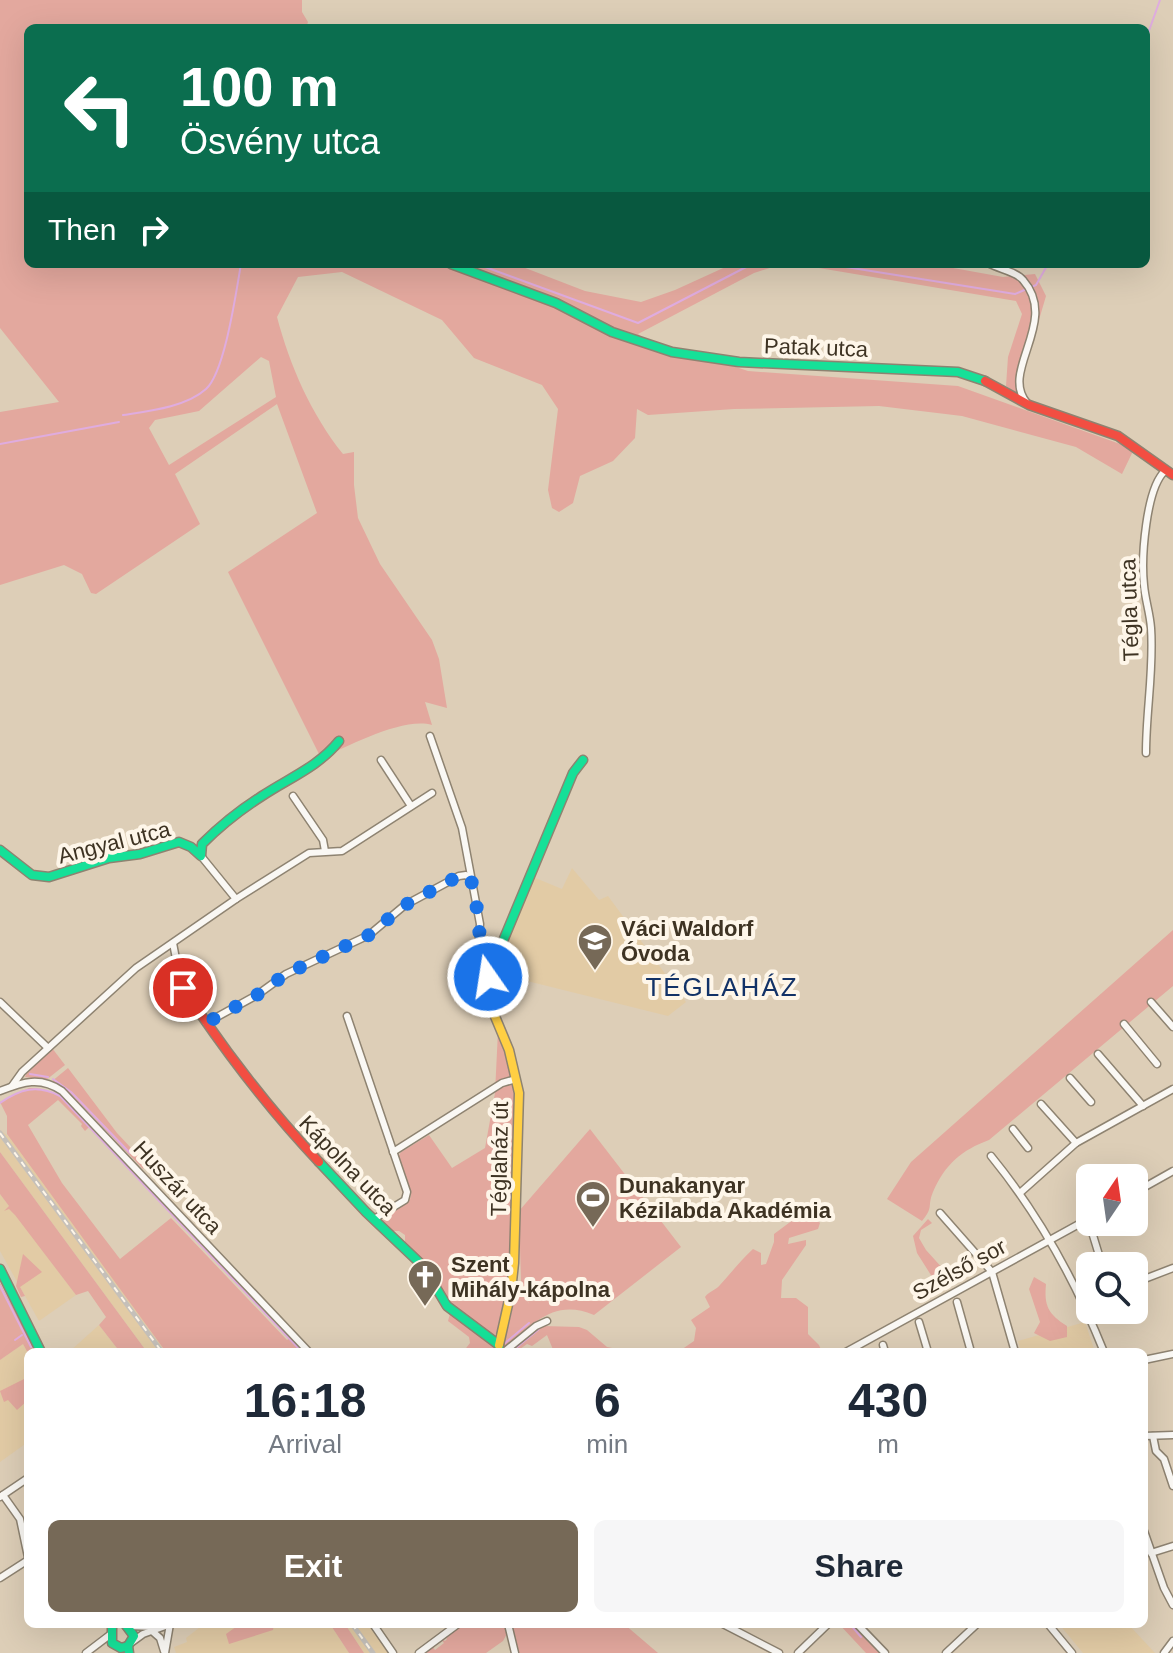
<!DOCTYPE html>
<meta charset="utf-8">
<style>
body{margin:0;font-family:Arial,sans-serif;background:#f6f6f7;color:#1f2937;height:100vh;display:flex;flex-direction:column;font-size:30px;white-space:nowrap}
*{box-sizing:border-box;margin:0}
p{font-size:26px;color:#747a83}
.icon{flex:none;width:44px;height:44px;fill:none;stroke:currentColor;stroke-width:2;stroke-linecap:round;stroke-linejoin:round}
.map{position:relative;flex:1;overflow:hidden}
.details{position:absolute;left:24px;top:1348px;width:1124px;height:280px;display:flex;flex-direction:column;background:#fff;border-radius:12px;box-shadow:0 8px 32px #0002}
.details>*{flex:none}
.top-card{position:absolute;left:24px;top:24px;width:1126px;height:244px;border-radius:12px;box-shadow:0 8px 32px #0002;background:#0b6e4f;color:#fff;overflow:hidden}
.needle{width:52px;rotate:13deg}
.buttons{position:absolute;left:1076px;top:1164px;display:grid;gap:16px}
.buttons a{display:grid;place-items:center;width:72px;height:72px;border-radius:12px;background:#fff;box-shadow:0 8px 32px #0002;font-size:40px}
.pin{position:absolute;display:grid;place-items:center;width:68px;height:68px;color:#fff;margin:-34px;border:4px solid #fff;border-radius:50%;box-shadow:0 2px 8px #0007}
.me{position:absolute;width:88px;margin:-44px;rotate:347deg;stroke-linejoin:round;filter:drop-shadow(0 0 6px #0008)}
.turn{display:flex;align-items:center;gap:28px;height:168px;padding:0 24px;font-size:36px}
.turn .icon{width:104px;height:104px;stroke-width:2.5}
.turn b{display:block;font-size:56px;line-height:68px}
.then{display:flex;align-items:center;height:76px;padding:0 24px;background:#0003;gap:16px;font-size:30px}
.eta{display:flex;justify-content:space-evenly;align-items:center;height:136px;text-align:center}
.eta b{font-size:48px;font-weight:700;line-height:56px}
.button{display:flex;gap:16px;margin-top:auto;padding:16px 24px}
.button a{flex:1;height:92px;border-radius:12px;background:#766957;color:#fff;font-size:32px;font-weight:700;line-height:92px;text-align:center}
.button a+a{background:#f6f6f7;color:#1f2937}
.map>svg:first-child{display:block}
.built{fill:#e2cba5}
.green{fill:#e3a89e;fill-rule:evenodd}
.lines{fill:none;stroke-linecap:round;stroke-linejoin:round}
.stream{stroke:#dfacdf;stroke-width:2}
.street-casing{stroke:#8e8371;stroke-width:9}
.fast-casing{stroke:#8e8371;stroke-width:11}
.slow-casing{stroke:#8e8371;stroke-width:11}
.jam-casing{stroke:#8e8371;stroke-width:11}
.street{stroke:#faf8f4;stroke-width:6}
.fast{stroke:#16e098;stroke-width:8}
.slow{stroke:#ffcf43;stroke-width:8}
.jam{stroke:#f24e42;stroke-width:8}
.rail-casing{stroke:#c5c0ba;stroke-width:5}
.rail{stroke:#fef6e9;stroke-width:2;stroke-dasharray:6;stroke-linecap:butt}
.route{stroke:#1a73e8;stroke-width:14;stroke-dasharray:0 25.2}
.labels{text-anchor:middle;stroke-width:8;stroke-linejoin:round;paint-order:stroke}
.street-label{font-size:22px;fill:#3e3323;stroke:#fef6e9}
.poi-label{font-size:22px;font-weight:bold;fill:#3e3323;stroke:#fef6e9;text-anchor:start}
.quarter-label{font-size:26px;letter-spacing:2px;fill:#123267;stroke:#fef6e9}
</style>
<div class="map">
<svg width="1173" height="1653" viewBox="0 0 1173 1653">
<rect width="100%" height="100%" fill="#ddceb7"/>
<g class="built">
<polygon points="572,868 599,900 608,896 686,1002 668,1016 491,972 533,877 562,889"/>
<polygon points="0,1130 12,1139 166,1352 147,1352 0,1152"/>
<polygon points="0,1194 76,1295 39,1321 0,1251"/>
<polygon points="1085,1322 1095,1352 1021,1352 1018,1341"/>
<polygon points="99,1325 120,1352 69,1352"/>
<polygon points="24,1343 28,1353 24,1362 28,1369 28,1442 0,1462 0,1360"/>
<polygon points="204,1624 330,1624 349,1653 176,1653 174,1647 187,1642 186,1638"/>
<polygon points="345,1624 368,1624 390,1653 364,1653"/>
<polygon points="1059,1624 1128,1624 1155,1653 1083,1653"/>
</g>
<g class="green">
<path d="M0 0H302V12L308 22 306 28H28V264H515L585 291 641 302 675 290 732 264H782L754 273 638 334 664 352 727 364 748 371 958 386 1134 449 1122 474 1076 447 962 416 879 406 734 409 648 415 637 409 635 438 613 461 580 476 573 503 559 512 552 508 548 490 558 409 542 385 474 358 442 320 342 272 298 277 277 317C290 366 311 414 343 454L354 452V485L358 518 380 564 432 640 439 659 447 708 425 702 432 725C402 717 350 746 321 758L228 572 317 513 277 404 175 474 200 524 96 594 91 593 82 574 64 565 0 585V412L59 402 0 328ZM261 357 269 361 276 397 169 465 149 428 155 420 199 411Z"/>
<polygon points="795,264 931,264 1003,277 1035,274 1046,296 1021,381 1026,399 1006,386 1008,357 1022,314 1016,301"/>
<path d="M1173 930V986L989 1140C962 1150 945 1164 933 1192 927 1206 934 1207 922 1221L887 1199 911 1162Z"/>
<polygon points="498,1031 516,1078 510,1262 508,1291 498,1332 493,1336 451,1306 405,1245 405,1235 399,1231 392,1231 382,1221 410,1200 411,1193 398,1157 401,1152 429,1135 452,1168 485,1148 495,1093"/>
<polygon points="52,1048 65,1065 46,1080 25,1077 27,1072"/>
<polygon points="68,1068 117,1133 147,1165 143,1169 74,1097 51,1082"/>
<path d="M29 1088C57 1087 72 1106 91 1125L85 1131 81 1126 82 1124 58 1100 28 1125 62 1183 120 1259 171 1218 287 1340 293 1336 309 1352H166L7 1134V1116L0 1102Z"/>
<path d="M590 1129 681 1247 594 1315C553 1297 531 1326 502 1350L511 1315 516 1279 529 1304 521 1282 519 1211Z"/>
<polygon points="0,1152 147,1352 120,1352 99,1325 106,1317 88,1291 76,1295 15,1215 9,1209 4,1211 9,1206 0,1194"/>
<path d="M805 1211 812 1213 820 1223 818 1229 789 1238 788 1244 806 1240V1245L782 1280 781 1298H796L808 1307V1334L819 1345 822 1352H678L694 1341 696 1328 691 1320 710 1307 705 1297C709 1291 715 1291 720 1285 731 1273 740 1261 753 1249L761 1253V1265L766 1264 774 1242V1234Z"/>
<polygon points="928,1219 932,1223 921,1230 919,1238 926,1250 954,1281 941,1291 917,1253 913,1236"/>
<polygon points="23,1254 42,1272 20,1287 25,1296 21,1297 16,1286"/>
<path d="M1034 1277 1046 1284C1044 1306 1048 1314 1067 1326V1337L1050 1341 1034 1333 1040 1322 1029 1289Z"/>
<polygon points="0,1283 33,1346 32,1352 28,1353 23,1344 0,1360"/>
<polygon points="450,1314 491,1342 495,1352 463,1352 470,1343 469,1337 448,1321"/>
<polygon points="543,1326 579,1327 587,1330 607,1347 633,1352 554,1352 547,1335 532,1346 527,1344 516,1352 507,1352"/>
<polygon points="28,1377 28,1400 17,1410 8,1400 4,1402 0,1391"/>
<polygon points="240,1624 274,1624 273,1630 229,1644 226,1634"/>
<polygon points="330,1624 345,1624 364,1653 349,1653"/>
<polygon points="458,1624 508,1624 509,1630 503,1641 486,1653 420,1653 431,1645 435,1650 444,1643 440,1638 445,1641 447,1639 444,1635"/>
<polygon points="512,1624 624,1624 658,1653 519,1653"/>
<polygon points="839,1624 853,1624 881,1653 866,1653"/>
</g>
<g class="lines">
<g class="stream">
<polyline points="1146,39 1160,0"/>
<polyline points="477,264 638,323 752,264"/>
<polyline points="827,264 1015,294 1036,285 1048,264"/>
<path d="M123 415C149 411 186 407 206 389 225 372 236 292 241 264"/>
<polyline points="0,444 119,422"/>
<polyline points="30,1074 48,1077"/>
<polyline points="53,1079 71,1092 130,1153"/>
<path d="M0 1103C20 1089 37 1084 60 1096L302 1352"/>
<polyline points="0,1286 31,1347"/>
<polyline points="489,1333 495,1337"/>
<polyline points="15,1340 22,1335"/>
<polyline points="505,1343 529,1323"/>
<polyline points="511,1352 539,1329"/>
<polyline points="850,1624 861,1637"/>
</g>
<defs>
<g id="street">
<path d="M990 264C999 269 1017 272 1023 280 1060 322 999 371 1027 403"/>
<polyline points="430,736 462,828 480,924 478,950 488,977"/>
<path d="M1146 753C1146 711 1154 669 1151 628 1150 613 1145 599 1144 585 1141 558 1146 488 1165 471"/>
<polyline points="381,760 411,806"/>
<polyline points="293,796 323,840 325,851"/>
<polyline points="236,899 309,853 342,851 432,793"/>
<polyline points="173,943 177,964"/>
<polyline points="0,1002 48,1048"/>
<polyline points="1151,1002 1173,1027"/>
<polyline points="347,1016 407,1192 405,1200 374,1219"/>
<polyline points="206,1023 257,995 286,974 369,935 405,905 459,876 466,875 471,879"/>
<polyline points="1124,1024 1157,1064"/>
<polyline points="1098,1054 1143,1106"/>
<polyline points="1070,1078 1091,1102"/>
<polyline points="12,1086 22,1072 136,968 236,899 201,856"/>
<path d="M0 1091C23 1082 40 1076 62 1091L309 1352"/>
<polyline points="1041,1104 1076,1143"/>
<polyline points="1013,1129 1028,1148"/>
<polyline points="393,1152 502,1083 516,1079"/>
<path d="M991 1156C1040 1216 1075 1280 1104 1352"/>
<polyline points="1021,1192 1076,1143 1173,1089"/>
<polyline points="1134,1193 1173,1171"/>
<polyline points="940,1213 992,1272 1015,1352"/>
<polyline points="1088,1219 1099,1255"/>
<polyline points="1134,1283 1173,1268"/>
<polyline points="957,1302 971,1352"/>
<polyline points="919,1322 928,1352"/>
<polyline points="883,1345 885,1352"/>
<polyline points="504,1352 536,1326 547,1321"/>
<polyline points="846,1352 1090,1218"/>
<polyline points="1144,1360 1173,1354"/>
<polyline points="1144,1436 1173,1435"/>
<polyline points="1153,1436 1156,1451 1164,1459 1173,1486"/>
<polyline points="3,1495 20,1519 28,1557"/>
<polyline points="0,1497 28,1478"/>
<polyline points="1144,1531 1164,1588 1173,1605"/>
<polyline points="1151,1553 1173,1546"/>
<polyline points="0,1578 28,1560"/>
<polyline points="373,1624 393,1653"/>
<polyline points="508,1624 515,1653"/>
<polyline points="723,1624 779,1653"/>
<polyline points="857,1624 885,1653"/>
<polyline points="1048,1624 1072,1653"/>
<polyline points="129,1626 156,1627"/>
<polyline points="152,1631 160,1638 164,1651"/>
<polyline points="132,1642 143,1634 171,1624"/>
<polyline points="86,1653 111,1634"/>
<polyline points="165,1653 170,1624"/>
<polyline points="419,1653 458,1624"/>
<polyline points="798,1653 828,1624"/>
<polyline points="946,1653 977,1624"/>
<polyline points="1164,1653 1173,1641"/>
</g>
<g id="fast">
<polyline points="451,264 556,303 612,332 672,352 739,362 958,372 985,381"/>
<path d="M0 850 32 875 49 877 109 858 140 854 179 842 191 847 201 856 202 844C220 826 240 810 262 796 289 778 318 767 339 741"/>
<polyline points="489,992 488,977 573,773 583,760"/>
<polyline points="319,1162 366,1212 423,1266 447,1306 499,1345 499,1352"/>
<polyline points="0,1269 41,1352"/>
<polyline points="112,1624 112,1643 121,1648 128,1646"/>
<polyline points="125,1624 134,1636 128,1646 129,1653"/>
</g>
<polyline id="slow" points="489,992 489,1002 509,1050 519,1093 514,1263 511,1291 499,1345"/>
<g id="jam">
<polyline points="985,381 1029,405 1118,436 1173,475"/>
<path d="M183 988C224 1050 268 1108 319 1162"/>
</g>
</defs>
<use href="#street" class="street-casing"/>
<use href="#fast" class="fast-casing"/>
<use href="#slow" class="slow-casing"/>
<use href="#jam" class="jam-casing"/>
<use href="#street" class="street"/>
<use href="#fast" class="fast"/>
<use href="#slow" class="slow"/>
<use href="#jam" class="jam"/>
<defs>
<g id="rail">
<polyline points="0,1133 162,1352"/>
<polyline points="352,1624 373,1653"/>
</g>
</defs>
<use href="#rail" class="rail-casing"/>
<use href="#rail" class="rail"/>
</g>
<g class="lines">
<polyline class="route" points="183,988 206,1023 257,995 286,974 369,935 405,905 459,876 466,875 471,879 480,924 478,950 488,977"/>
</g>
<defs>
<symbol id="school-pin" viewBox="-11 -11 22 30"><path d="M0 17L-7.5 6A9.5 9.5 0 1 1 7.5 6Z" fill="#766957" stroke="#fef6e9"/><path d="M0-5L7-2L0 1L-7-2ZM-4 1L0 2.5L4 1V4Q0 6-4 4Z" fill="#fff"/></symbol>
<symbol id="stadium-pin" viewBox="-11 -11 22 30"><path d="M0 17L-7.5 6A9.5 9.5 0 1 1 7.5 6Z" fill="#766957" stroke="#fef6e9"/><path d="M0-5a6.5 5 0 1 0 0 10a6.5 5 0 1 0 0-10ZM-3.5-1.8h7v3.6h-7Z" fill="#fff"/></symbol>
<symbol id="church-pin" viewBox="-11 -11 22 30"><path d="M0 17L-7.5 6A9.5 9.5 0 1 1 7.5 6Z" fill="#766957" stroke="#fef6e9"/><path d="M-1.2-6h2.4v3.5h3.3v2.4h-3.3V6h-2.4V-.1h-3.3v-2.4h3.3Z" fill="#fff"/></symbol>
</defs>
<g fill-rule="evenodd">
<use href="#school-pin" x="575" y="921" width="40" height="54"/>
<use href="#stadium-pin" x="573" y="1178" width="40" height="54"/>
<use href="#church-pin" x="405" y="1257" width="40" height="54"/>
</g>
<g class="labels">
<g class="street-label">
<text transform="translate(816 347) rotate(2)" y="8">Patak utca</text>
<text transform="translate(1129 610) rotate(-92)" y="8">Tégla utca</text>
<text transform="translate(114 842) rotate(-14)" y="8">Angyal utca</text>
<text transform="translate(499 1159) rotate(-89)" y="8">Téglaház út</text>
<text transform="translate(348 1165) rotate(46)" y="8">Kápolna utca</text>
<text transform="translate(178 1187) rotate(47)" y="8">Huszár utca</text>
<text transform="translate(959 1269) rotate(-29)" y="8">Szélső sor</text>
</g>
<g class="poi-label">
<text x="621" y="936">Váci Waldorf<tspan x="621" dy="25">Óvoda</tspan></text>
<text x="619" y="1193">Dunakanyar<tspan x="619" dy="25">Kézilabda Akadémia</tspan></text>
<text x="451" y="1272">Szent<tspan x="451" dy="25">Mihály-kápolna</tspan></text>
</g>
<g class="quarter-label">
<text x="722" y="996">TÉGLAHÁZ</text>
</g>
</g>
</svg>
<div class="buttons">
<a><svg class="needle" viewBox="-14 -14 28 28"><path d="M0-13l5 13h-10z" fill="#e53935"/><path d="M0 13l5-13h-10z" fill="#747a83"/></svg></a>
<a><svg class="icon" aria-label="search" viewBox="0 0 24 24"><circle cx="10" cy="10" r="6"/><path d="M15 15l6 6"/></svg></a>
</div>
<div class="pin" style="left:183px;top:988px;background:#d93025"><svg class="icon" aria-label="arrive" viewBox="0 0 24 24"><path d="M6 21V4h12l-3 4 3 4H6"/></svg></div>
<svg class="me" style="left:488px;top:977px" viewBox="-20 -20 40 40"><circle r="17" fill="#1a73e8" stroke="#fff" stroke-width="3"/><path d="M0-11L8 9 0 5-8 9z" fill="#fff"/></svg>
<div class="top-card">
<div class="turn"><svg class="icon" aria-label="left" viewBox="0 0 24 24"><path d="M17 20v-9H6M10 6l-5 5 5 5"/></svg><div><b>100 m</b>Ösvény utca</div></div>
<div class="then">Then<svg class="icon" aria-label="right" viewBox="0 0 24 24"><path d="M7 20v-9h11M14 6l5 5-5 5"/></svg></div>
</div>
<section class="details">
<div class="eta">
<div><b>16:18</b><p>Arrival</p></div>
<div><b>6</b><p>min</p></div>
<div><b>430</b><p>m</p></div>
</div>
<div class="button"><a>Exit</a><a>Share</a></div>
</section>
</div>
